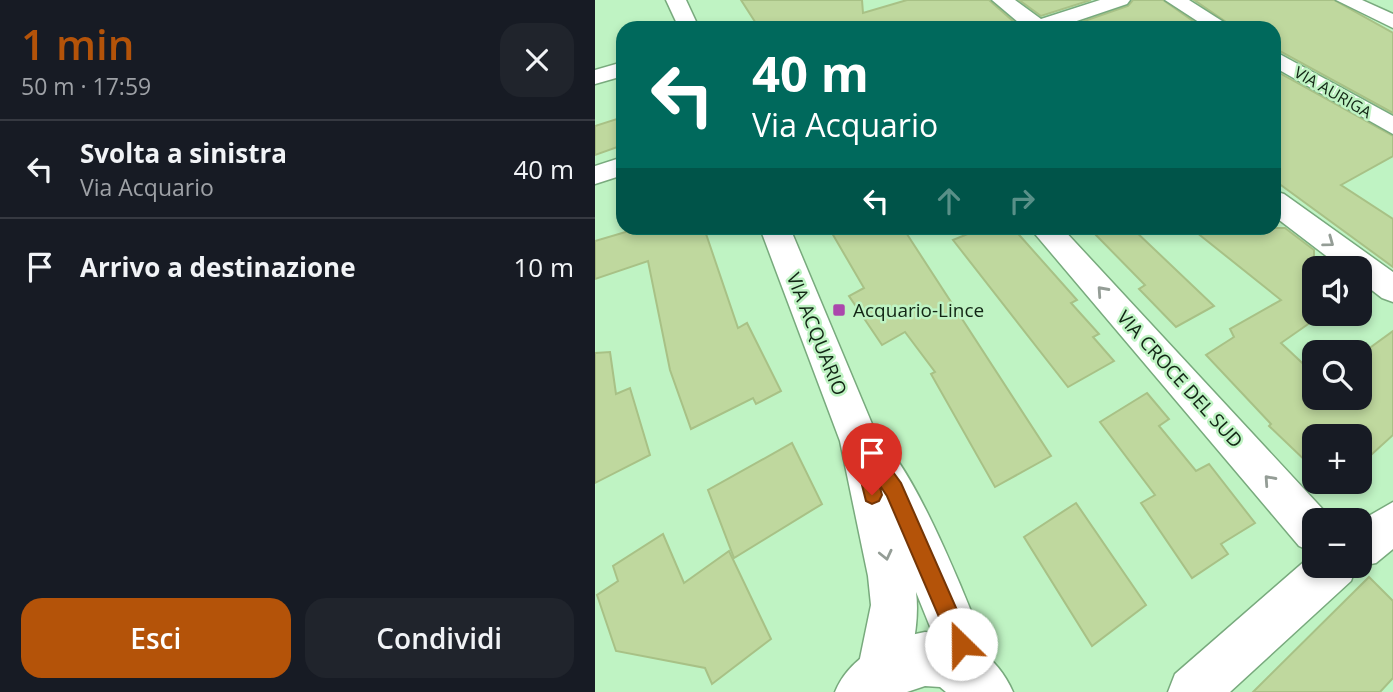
<!DOCTYPE html>
<html lang="it">
<meta charset="utf-8">
<style>
body{margin:0;font-family:"Open Sans",sans-serif;background:#20242c;color:#f1f3f6;height:100vh;display:flex;flex-direction:column;font-size:26px;white-space:nowrap}
*{box-sizing:border-box;margin:0}
p{font-size:23px;color:#9ea1a6}
.icon{flex:none;width:38px;height:38px;fill:none;stroke:currentColor;stroke-width:2;stroke-linecap:round;stroke-linejoin:round}
.map{position:relative;flex:1;overflow:hidden}
.panel{display:flex;flex-direction:column;background:#171b24;width:595px}
.panel>*{flex:none}
.guide{position:absolute;left:21px;top:21px;width:665px;height:214px;border-radius:21px;box-shadow:0 4px 10px #0003;background:#00695c;color:#fff;overflow:hidden}
.buttons{position:absolute;left:707px;top:256px;display:grid;gap:14px}
.buttons a{display:grid;place-items:center;width:70px;height:70px;border-radius:14px;background:#171b24;box-shadow:0 4px 10px #0003;font-size:35px}
.pin{position:absolute;display:grid;place-items:center;width:60px;height:60px;color:#fff;margin:-72px -30px;border-radius:50% 50% 50% 0;rotate:-45deg;box-shadow:0 0 7px #0007}
.pin .icon{rotate:45deg}
.me{position:absolute;width:77px;margin:-38px;rotate:337deg;stroke-linejoin:round;filter:drop-shadow(0 0 5px #0008)}
.turn{display:flex;align-items:center;gap:24px;height:147px;padding:0 21px;font-size:32px}
.turn .icon{width:91px;height:91px;stroke-width:2.5}
.turn b{display:block;font-size:49px;line-height:60px}
.lanes{display:flex;align-items:center;height:66px;padding:0 21px;background:#0003;justify-content:center;gap:35px;direction:ltr}
.lanes .off{opacity:.35}
.round{display:grid;place-items:center;flex:none;width:74px;height:74px;border-radius:21px;background:#20242c}
.overview{display:flex;align-items:center;justify-content:space-between;height:119px;padding:0 21px}
h1{font-size:42px;font-weight:600;line-height:52px;color:#b45309}
.action{display:flex;gap:14px;margin-top:auto;padding:14px 21px}
.action a{flex:1;height:80px;border-radius:21px;background:#b45309;color:#fff;font-size:28px;font-weight:600;line-height:80px;text-align:center}
.action a+a{background:#20242c;color:#f1f3f6}
ul{padding:0;list-style:none}
li{display:flex;align-items:center;gap:21px;height:98px;padding:0 21px;border-top:2px solid #363941}
li div{flex:1}
li b{display:block;font-size:26px}
li em{font-style:normal}
main{display:flex;flex:1;min-height:0}
.map>svg:first-child{display:block}
.building{fill:#bfd89e;stroke:#a8c186;stroke-width:2}
.lines{fill:none;stroke-linecap:round;stroke-linejoin:round}
.minor-casing{stroke:#78aa7d;stroke-width:3}
.tertiary-casing{stroke:#78aa7d;stroke-width:3}
.minor{fill:#fff;fill-rule:evenodd}
.tertiary{fill:#fff;fill-rule:evenodd}
.oneway{stroke:#949d96}
.route{fill:#b45309;stroke:#753606;stroke-width:2}
.poi-dot{fill:#ab47ac;stroke:#bff3c3;stroke-width:2.5}
.labels{text-anchor:middle;stroke-width:5;stroke-linejoin:round;paint-order:stroke}
.far-street-label{font-size:16px;fill:#122615;stroke:#bff3c3}
.poi-label{font-size:19px;fill:#122615;stroke:#bff3c3;text-anchor:start}
.street-label{font-size:19px;fill:#122615;stroke:#bff3c3}
</style>
<main>
<section class="panel">
<div class="overview"><div><h1>1 min</h1><p>50 m · 17:59</p></div><a class="round"><svg class="icon" aria-label="close" viewBox="0 0 24 24"><path d="M6 6l12 12M18 6L6 18"/></svg></a></div>
<ul>
<li><svg class="icon" aria-label="left" viewBox="0 0 24 24"><path d="M17 20v-9H6M10 6l-5 5 5 5"/></svg><div><b>Svolta a sinistra</b><p>Via Acquario</p></div><em>40 m</em></li>
<li><svg class="icon" aria-label="arrive" viewBox="0 0 24 24"><path d="M6 21V4h12l-3 4 3 4H6"/></svg><div><b>Arrivo a destinazione</b></div><em>10 m</em></li>
</ul>
<div class="action"><a>Esci</a><a>Condividi</a></div>
</section>
<div class="map">
<svg width="798" height="692" viewBox="0 0 798 692">
<rect width="100%" height="100%" fill="#bff3c3"/>
<g class="building">
<polygon points="146,0 267,0 268,13 312,0 394,0 426,28 164,28"/>
<polygon points="424,0 496,0 446,16"/>
<polygon points="538,0 568,0 608,28 469,28 533,6"/>
<polygon points="599,0 739,0 798,33 798,113 679,48 679,28 640,28"/>
<polygon points="679,70 798,136 798,156 746,185 798,219 798,267 679,180"/>
<polygon points="28,117 28,145 0,155 0,126"/>
<polygon points="44,228 109,228 143,328 152,323 186,391 161,404 158,398 96,429 75,370 53,261 0,279 0,241"/>
<polygon points="234,228 308,228 456,456 400,487 336,374 340,372 310,332 287,345 254,296 269,288"/>
<polygon points="387,228 418,228 482,300 476,303 504,334 498,337 519,361 473,387 358,240"/>
<polygon points="494,228 537,228 619,306 581,327 544,289 550,285"/>
<polygon points="596,228 690,228 719,250 719,320 686,343 719,374 719,397 765,397 765,355 798,331 798,435 765,465 765,436 719,436 719,469 674,426 676,424 611,355 639,337 635,329 686,300"/>
<polygon points="15,352 21,394 35,388 55,455 0,483 0,353"/>
<polygon points="552,393 574,419 564,426 601,471 614,464 660,523 626,544 633,554 597,578 546,503 560,495 505,422"/>
<polygon points="197,443 227,504 139,558 113,490"/>
<polygon points="481,503 551,605 497,646 429,537"/>
<polygon points="68,534 89,583 134,551 176,639 117,684 110,668 21,651 2,595 23,581 18,566"/>
<polygon points="774,577 798,601 798,678 785,692 658,692"/>
</g>
<g class="lines">
<defs>
<g id="minor">
<polygon points="71,0 91,0 104,28 84,28"/>
<polygon points="397,0 420,0 446,19 505,0 535,0 532,4 461,28 430,28"/>
<polygon points="570,0 594,0 638,28 613,28"/>
<polygon points="741,0 767,0 798,14 798,28"/>
<polygon points="679,51 798,116 798,134 679,67"/>
<polygon points="28,62 28,76 0,84 0,70"/>
<polygon points="28,157 28,175 0,184 0,166"/>
<polygon points="679,191 689,194 798,272 798,302 787,298 765,281 765,268 747,268 679,216"/>
<path d="M165 228H195L285 443C315 455 388 634 398 672L391 690 385 692 355 690 342 644 321 592C325 623 316 662 305 691H269L262 673 276 605 273 576 245 441Z"/>
<polygon points="435,228 467,228 734,516 736,520 719,520 719,553 704,546"/>
<polygon points="798,502 798,549 781,563 761,567 756,581 635,692 573,692 580,674 719,553 719,565 765,565 765,521"/>
</g>
<path id="tertiary" d="M330 632C370 635 402 655 418 692H351L345 687 330 686 312 692H240C255 656 292 639 330 632Z"/>
</defs>
<use href="#minor" class="minor-casing"/>
<use href="#tertiary" class="tertiary-casing"/>
<use href="#minor" class="minor"/>
<use href="#tertiary" class="tertiary"/>
</g>
<defs><path id="oneway-chevron" d="M-2-3.5L2.5 0L-2 3.5" fill="none" stroke-width="1.6" stroke-linecap="round" stroke-linejoin="round" transform="scale(1.75)"/></defs>
<g class="oneway">
<use href="#oneway-chevron" transform="translate(734 242) rotate(36)"/>
<use href="#oneway-chevron" transform="translate(507 291) rotate(-132)"/>
<use href="#oneway-chevron" transform="translate(674 480) rotate(-132)"/>
<use href="#oneway-chevron" transform="translate(291 555) rotate(77)"/>
</g>
<polygon class="route" points="265,432 271,435 306,483 377,644 374,652 366,655 359,652 292,496 284,484 287,495 284,501 277,504 271,501 256,441 259,435"/>
<rect class="poi-dot" x="237" y="303" width="14" height="14" rx="3.5"/>
<g class="labels">
<g class="far-street-label">
<text transform="translate(738 92) rotate(30)" y="6">VIA AURIGA</text>
</g>
<g class="poi-label">
<text x="258" y="317">Acquario-Lince</text>
</g>
<g class="street-label">
<text transform="translate(222 334) rotate(68)" y="7">VIA ACQUARIO</text>
<text transform="translate(585 379) rotate(48)" y="7">VIA CROCE DEL SUD</text>
</g>
</g>
</svg>
<div class="buttons">
<a><svg class="icon" aria-label="sound" viewBox="0 0 24 24"><path d="M4 9h4l5-4v14l-5-4H4zM17 9q2 3 0 6"/></svg></a>
<a><svg class="icon" aria-label="search" viewBox="0 0 24 24"><circle cx="10" cy="10" r="6"/><path d="M15 15l6 6"/></svg></a>
<a>+</a>
<a>−</a>
</div>
<div class="pin" style="left:277px;top:495px;background:#d93025"><svg class="icon" aria-label="arrive" viewBox="0 0 24 24"><path d="M6 21V4h12l-3 4 3 4H6"/></svg></div>
<svg class="me" style="left:366px;top:644px" viewBox="-20 -20 40 40"><circle r="19" fill="#fff"/><path d="M0-13L10 11 0 6-10 11z" fill="#b45309"/></svg>
<div class="guide">
<div class="turn"><svg class="icon" aria-label="left" viewBox="0 0 24 24"><path d="M17 20v-9H6M10 6l-5 5 5 5"/></svg><div><b>40 m</b>Via Acquario</div></div>
<div class="lanes"><svg class="icon" aria-label="left" viewBox="0 0 24 24"><path d="M17 20v-9H6M10 6l-5 5 5 5"/></svg><svg class="icon off" aria-label="ahead" viewBox="0 0 24 24"><path d="M12 20V5M6 11l6-6 6 6"/></svg><svg class="icon off" aria-label="right" viewBox="0 0 24 24"><path d="M7 20v-9h11M14 6l5 5-5 5"/></svg></div>
</div>
</div>
</main>
